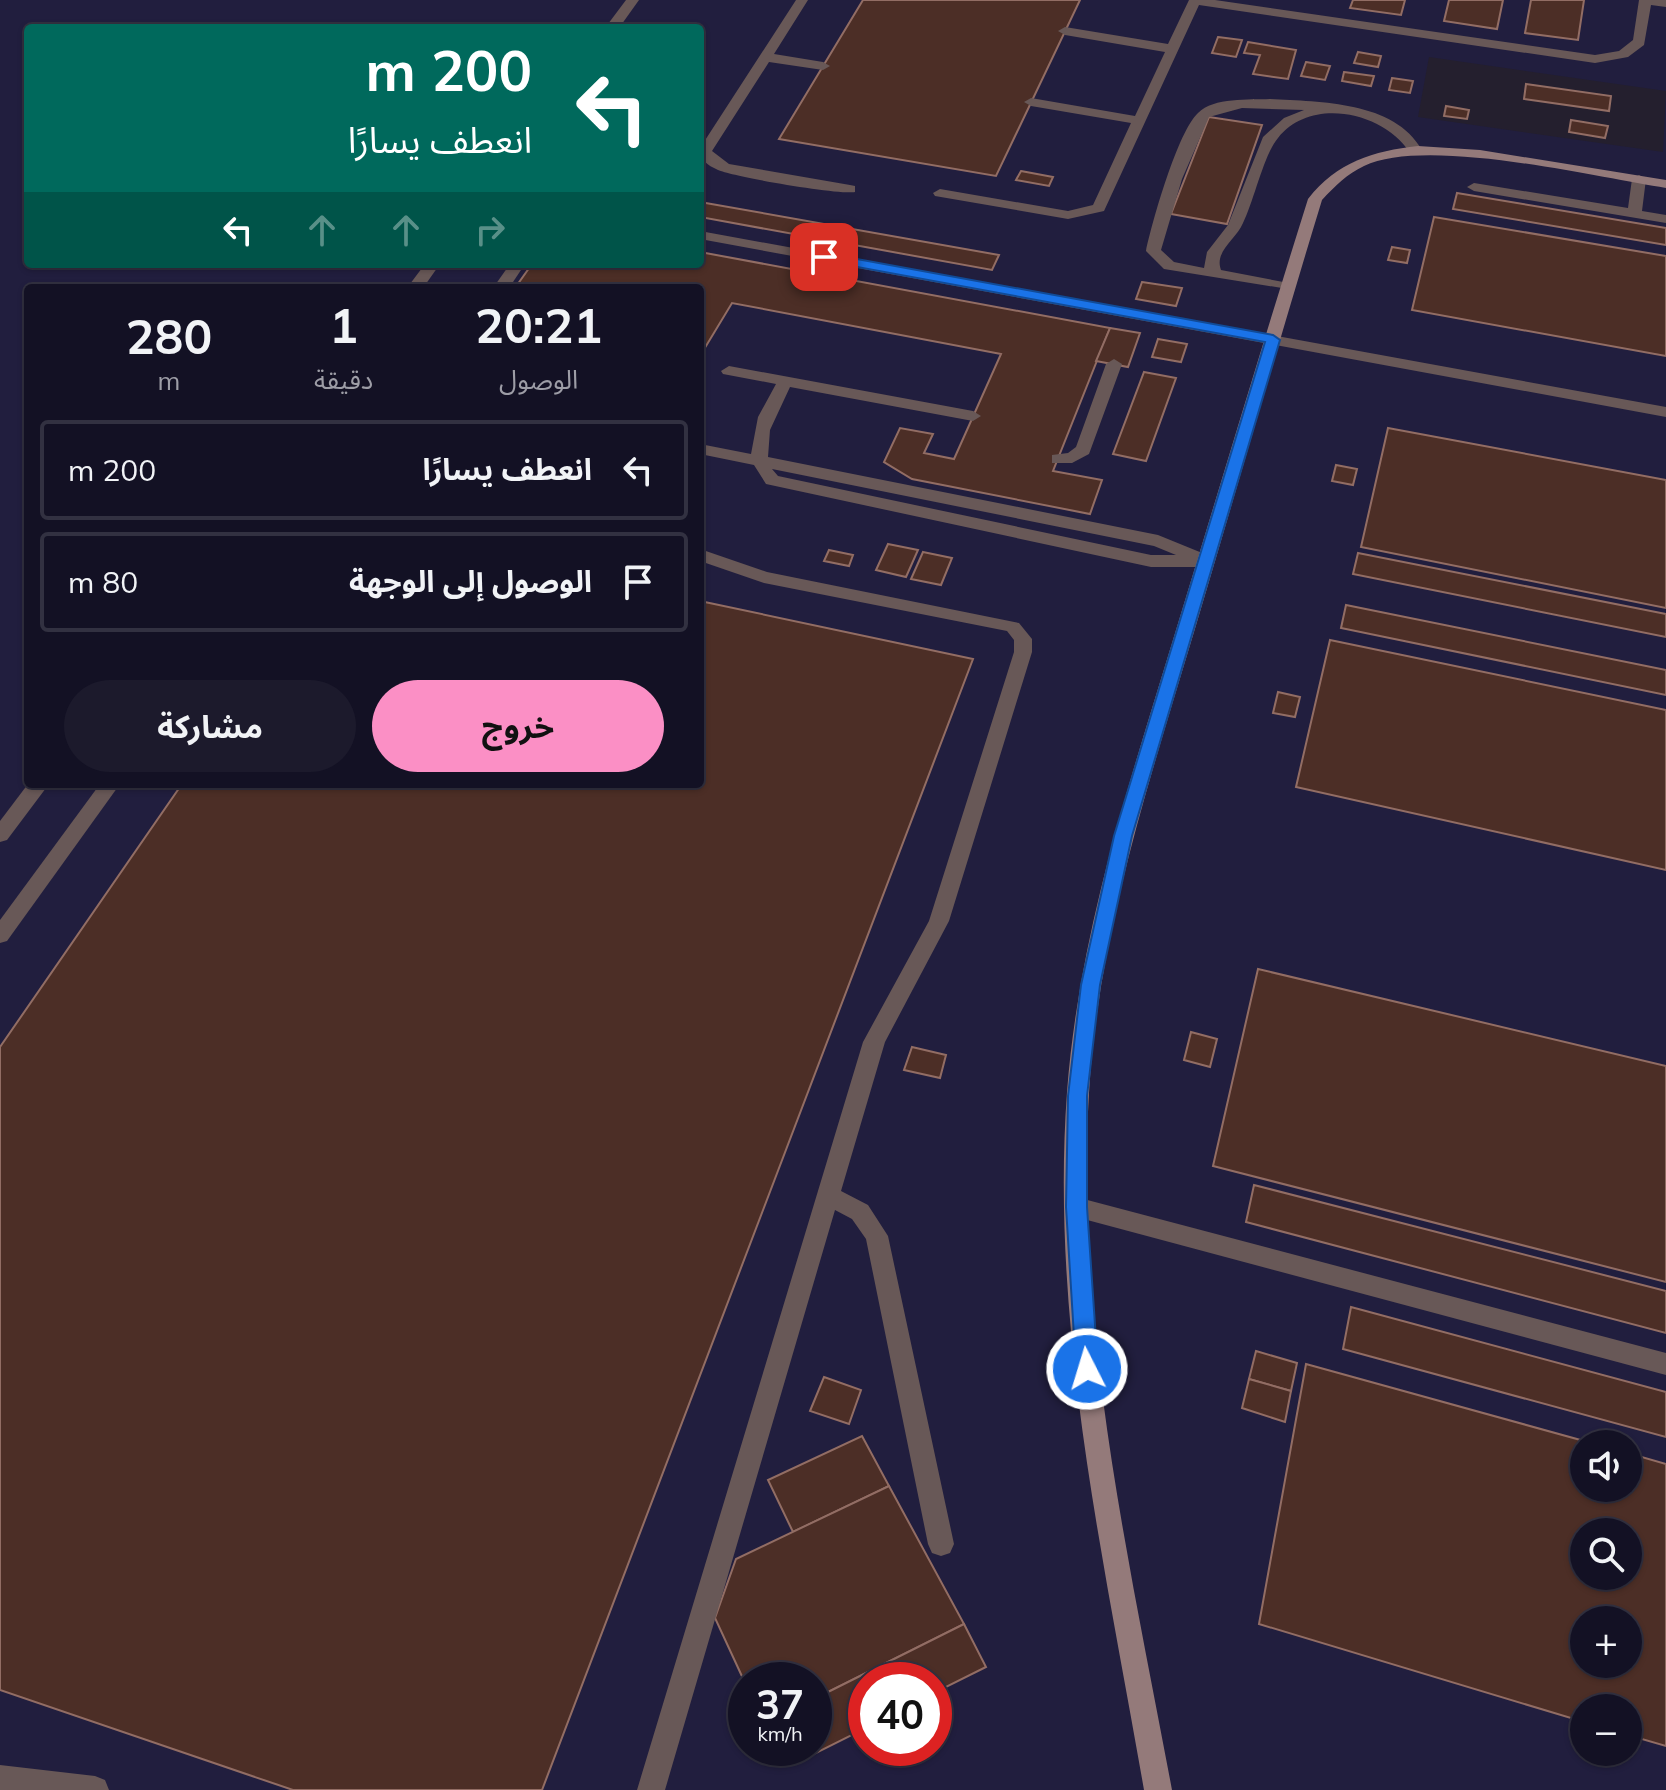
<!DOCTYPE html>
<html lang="ar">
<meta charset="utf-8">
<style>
body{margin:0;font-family:Mulish,"Noto Sans Arabic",sans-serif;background:#1c1a2c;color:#f1f3f6;direction:rtl;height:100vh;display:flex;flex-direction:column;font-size:30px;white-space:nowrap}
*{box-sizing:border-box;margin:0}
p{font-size:26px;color:#9d9da6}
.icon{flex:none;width:44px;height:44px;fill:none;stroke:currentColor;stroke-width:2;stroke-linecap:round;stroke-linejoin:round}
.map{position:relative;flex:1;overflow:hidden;direction:ltr}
.drawer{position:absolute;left:24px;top:284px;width:680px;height:504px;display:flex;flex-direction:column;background:#131124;border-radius:8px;box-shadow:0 2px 6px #0004,0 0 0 2px #323141;direction:rtl}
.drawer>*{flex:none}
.guide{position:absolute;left:24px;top:24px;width:680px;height:244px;border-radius:8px;box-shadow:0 2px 6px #0004,0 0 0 2px #323141;direction:rtl;background:#00695c;color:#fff;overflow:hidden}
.tools{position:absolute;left:1570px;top:1430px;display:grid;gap:16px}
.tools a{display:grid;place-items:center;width:72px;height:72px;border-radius:50%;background:#131124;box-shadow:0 2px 6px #0004,0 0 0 2px #323141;font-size:40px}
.speed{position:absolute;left:728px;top:1662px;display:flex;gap:16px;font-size:40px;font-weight:700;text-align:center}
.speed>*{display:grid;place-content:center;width:104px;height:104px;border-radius:50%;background:#131124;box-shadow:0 2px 6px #0004,0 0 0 2px #323141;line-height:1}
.speed small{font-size:20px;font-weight:400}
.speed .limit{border:12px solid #d22;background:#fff;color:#111}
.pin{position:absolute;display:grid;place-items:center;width:68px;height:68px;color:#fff;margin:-34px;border-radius:16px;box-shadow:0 4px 12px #0006}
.me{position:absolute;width:88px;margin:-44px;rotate:355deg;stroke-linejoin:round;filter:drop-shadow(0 0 6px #0008)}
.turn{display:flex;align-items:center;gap:28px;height:168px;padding:0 40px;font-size:36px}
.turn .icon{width:104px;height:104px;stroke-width:2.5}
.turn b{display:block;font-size:56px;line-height:68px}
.lanes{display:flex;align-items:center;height:76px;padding:0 40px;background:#0003;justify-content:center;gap:40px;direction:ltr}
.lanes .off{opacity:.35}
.eta{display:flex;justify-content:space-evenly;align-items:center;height:136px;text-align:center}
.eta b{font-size:48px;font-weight:700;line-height:56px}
.primary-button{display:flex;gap:16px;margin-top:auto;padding:16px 40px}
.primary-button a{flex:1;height:92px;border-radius:48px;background:#fb8fc5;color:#111;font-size:32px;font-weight:700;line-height:92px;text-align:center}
.primary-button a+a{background:#1c1a2c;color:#f1f3f6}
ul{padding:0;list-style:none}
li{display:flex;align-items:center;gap:24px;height:100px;margin:0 16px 12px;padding:0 24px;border:4px solid #323141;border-radius:8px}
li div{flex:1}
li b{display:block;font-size:30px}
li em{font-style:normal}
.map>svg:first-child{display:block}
.built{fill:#211e3e;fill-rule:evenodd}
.industrial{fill:#241f2e}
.building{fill:#4c2e26;stroke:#926d64;stroke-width:2;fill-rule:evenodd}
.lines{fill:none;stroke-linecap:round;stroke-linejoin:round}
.lane{fill:#685857;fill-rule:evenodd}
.secondary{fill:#947a7a;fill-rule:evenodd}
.route{fill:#1a73e8;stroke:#114b97;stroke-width:2}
</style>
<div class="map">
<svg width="1666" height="1790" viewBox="0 0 1666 1790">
<rect width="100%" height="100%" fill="#191730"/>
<path class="built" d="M0 0H1666V1790H0ZM28 28H700V264H28ZM28 288H700V784H28ZM1584 1444H1628V1488H1584ZM1584 1532H1628V1576H1584ZM1584 1620H1628V1664H1584ZM746 1680H814V1748H746ZM866 1680H934V1748H866ZM1584 1708H1628V1752H1584Z"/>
<polygon class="industrial" points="1429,57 1666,91 1663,152 1418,117"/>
<g class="building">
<polygon points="863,0 1080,0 996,176 779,139"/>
<polygon points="1353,0 1405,0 1401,15 1350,8"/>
<polygon points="1449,0 1503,0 1497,29 1444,21"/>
<polygon points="1531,0 1584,0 1578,40 1525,33"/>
<polygon points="1218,37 1242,40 1236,57 1212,53"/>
<polygon points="1248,42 1296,50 1288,79 1253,74 1260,55 1244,53"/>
<polygon points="1358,52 1381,56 1378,67 1354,63"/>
<polygon points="1306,62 1330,66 1325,80 1301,76"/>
<polygon points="1344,72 1374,76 1371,86 1342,81"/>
<polygon points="1392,78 1413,81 1410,93 1389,90"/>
<polygon points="1526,84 1611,96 1609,111 1524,99"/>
<polygon points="1446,106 1469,110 1467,119 1444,116"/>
<polygon points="1209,117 1262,125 1227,224 1171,214"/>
<polygon points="1571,120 1608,126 1605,138 1569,132"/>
<polygon points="1021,171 1053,177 1049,186 1016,180"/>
<polygon points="1457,193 1666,228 1666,245 1453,209"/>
<polygon points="700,202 999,255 992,270 700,217"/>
<polygon points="1434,217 1666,256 1666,356 1412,310"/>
<polygon points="1392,247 1410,250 1407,263 1388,260"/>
<polygon points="700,252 1110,328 1053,471 1102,480 1090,514 912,479 884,462 900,428 933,434 924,453 954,459 1001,354 732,303 700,356 700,288 515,288 532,264 700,264"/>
<polygon points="1142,282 1182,288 1176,306 1136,299"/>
<polygon points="1110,328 1140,333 1128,367 1096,361"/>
<polygon points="1158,339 1187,344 1181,362 1152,357"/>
<polygon points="1144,372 1176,378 1146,461 1113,454"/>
<polygon points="1388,428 1666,480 1666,608 1361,547"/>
<polygon points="1336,465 1357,469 1353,485 1332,481"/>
<polygon points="888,544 918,550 906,577 876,570"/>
<polygon points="829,550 853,555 849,566 824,561"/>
<polygon points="923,552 952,558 941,585 911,579"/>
<polygon points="1358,553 1666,614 1666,637 1353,574"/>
<polygon points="700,601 973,659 542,1790 293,1790 0,1690 0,1047 182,784 700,784"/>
<polygon points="1346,605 1666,670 1666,695 1341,628"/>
<polygon points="1330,640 1666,710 1666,870 1296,787"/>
<polygon points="1278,692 1300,697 1295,717 1273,713"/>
<polygon points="1258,969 1666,1066 1666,1282 1213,1166"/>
<polygon points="1191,1032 1217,1039 1210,1067 1184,1060"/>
<polygon points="912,1047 946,1055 940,1078 904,1070"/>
<polygon points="1254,1185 1666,1291 1666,1333 1246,1222"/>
<polygon points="1351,1307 1666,1392 1666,1437 1343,1349"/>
<polygon points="1256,1351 1297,1363 1291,1391 1249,1379"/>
<path d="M1306 1364 1595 1444H1584V1488H1628V1453L1666 1464V1746L1628 1735V1708H1584V1722L1259 1624ZM1584 1532H1628V1576H1584ZM1584 1620H1628V1664H1584Z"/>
<polygon points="824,1377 861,1390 849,1424 810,1411"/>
<polygon points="1249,1379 1291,1391 1285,1422 1242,1408"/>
<polygon points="862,1436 889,1486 793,1532 768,1480"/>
<polygon points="889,1486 964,1624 814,1699 814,1680 746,1680 746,1685 715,1618 736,1559"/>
<polygon points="964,1624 986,1667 934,1693 934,1680 866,1680 866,1728 794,1764 786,1748 814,1748 814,1699"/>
</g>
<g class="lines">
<g class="lane">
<polygon points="626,0 639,0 619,28 605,28"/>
<path d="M796 0H808L774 54 823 62 830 66 823 70 769 62 712 151 729 164 850 185 855 186V192C839 195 734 177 718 170 707 165 700 160 700 148Z"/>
<polygon points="1189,0 1215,0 1595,55 1619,51 1633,40 1639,0 1666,0 1666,7 1651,5 1644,45 1628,57 1595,63 1199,5 1104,211 1068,219 935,196 933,193 940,189 1068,211 1093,205 1131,123 1031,106 1024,102 1031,98 1135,116 1165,52 1065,35 1058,31 1065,27 1168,44"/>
<path d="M1270 99C1321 102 1394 101 1422 150L1410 153C1384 112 1311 96 1278 138 1264 154 1254 201 1243 223 1236 240 1214 251 1221 270L1294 284V290L1164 269 1146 251C1152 222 1178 131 1198 113 1214 97 1249 100 1270 99ZM1242 108 1304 110 1284 118 1263 137 1228 225 1207 252 1204 268 1174 262 1161 250 1182 179 1209 117Z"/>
<polygon points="1639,175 1646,179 1642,211 1666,215 1666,223 1474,191 1467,187 1474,183 1628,208 1632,179"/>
<polygon points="700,231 1666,407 1666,417 700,239"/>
<polygon points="425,264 440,264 423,288 407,288"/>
<polygon points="510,264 525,264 509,288 493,288"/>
<polygon points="1114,359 1122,364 1089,454 1072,463 1052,463 1052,455 1068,453 1076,447 1106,364"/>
<path d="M729 366 973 411 981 416 973 421 790 387 770 430 768 457 1158 535 1212 557 1215 561 1206 567H1151L766 484 754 465 700 454V444L751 454 758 417 776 384 723 374 721 371ZM772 469 1154 546 1176 555H1151L778 476Z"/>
<polygon points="700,549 767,572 1019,623 1032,639 1032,652 949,921 885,1042 841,1191 868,1205 888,1236 954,1544 950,1553 941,1556 932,1553 928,1544 866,1239 852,1219 835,1210 665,1790 637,1790 863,1042 929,921 1014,652 1014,640 1007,631 764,583 700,561"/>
<polygon points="28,784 49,784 7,840 0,842 0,821"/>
<polygon points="100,784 120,784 7,941 0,943 0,920"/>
<polygon points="1076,1197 1666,1353 1666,1375 1076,1217 1068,1214 1065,1207 1068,1200"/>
<polygon points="0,1765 95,1776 105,1780 109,1790 0,1790"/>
</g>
<path class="secondary" d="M1418 146 1480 150 1666 180V188C1595 177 1426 136 1364 166 1347 174 1335 186 1322 200 1278 344 1237 488 1194 632 1149 782 1098 935 1089 1093 1075 1328 1129 1560 1172 1790H1144C1104 1560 1050 1326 1067 1092 1079 933 1130 781 1176 630 1220 486 1263 342 1308 199 1337 162 1373 151 1418 146Z"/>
</g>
<polygon class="route" points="824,253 1273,335 1280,340 1132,836 1100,985 1087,1096 1087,1207 1098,1369 1095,1376 1087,1379 1079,1376 1076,1369 1066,1207 1068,1096 1081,985 1114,836 1265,342 819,260 819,254"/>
</svg>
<div class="tools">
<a><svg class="icon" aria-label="sound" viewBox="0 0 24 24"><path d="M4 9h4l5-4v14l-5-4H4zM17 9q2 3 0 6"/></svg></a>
<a><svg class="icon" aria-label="search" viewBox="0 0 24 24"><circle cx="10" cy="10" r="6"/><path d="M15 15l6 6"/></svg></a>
<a>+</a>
<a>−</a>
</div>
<div class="speed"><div>37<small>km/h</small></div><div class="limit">40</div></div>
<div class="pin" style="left:824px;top:257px;background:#d93025"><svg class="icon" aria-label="arrive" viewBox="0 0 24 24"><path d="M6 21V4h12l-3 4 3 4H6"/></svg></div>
<svg class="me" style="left:1087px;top:1369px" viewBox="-20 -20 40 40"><circle r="17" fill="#1a73e8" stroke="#fff" stroke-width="3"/><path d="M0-11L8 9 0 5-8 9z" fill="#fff"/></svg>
<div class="guide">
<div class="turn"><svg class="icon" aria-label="left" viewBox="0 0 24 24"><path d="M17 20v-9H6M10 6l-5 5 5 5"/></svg><div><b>200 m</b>انعطف يسارًا</div></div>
<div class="lanes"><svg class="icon" aria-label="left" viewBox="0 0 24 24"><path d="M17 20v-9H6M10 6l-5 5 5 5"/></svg><svg class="icon off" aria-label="ahead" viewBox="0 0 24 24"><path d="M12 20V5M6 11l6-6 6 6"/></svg><svg class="icon off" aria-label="ahead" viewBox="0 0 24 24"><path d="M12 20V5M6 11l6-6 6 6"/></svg><svg class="icon off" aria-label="right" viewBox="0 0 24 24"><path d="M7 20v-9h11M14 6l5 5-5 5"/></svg></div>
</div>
<section class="drawer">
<div class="eta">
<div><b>20:21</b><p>الوصول</p></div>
<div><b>1</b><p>دقيقة</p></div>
<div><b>280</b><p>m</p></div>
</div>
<ul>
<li><svg class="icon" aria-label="left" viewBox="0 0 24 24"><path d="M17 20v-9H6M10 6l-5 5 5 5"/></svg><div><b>انعطف يسارًا</b></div><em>200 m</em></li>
<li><svg class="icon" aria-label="arrive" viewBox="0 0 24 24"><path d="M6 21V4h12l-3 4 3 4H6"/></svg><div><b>الوصول إلى الوجهة</b></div><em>80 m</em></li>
</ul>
<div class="primary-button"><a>خروج</a><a>مشاركة</a></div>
</section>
</div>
